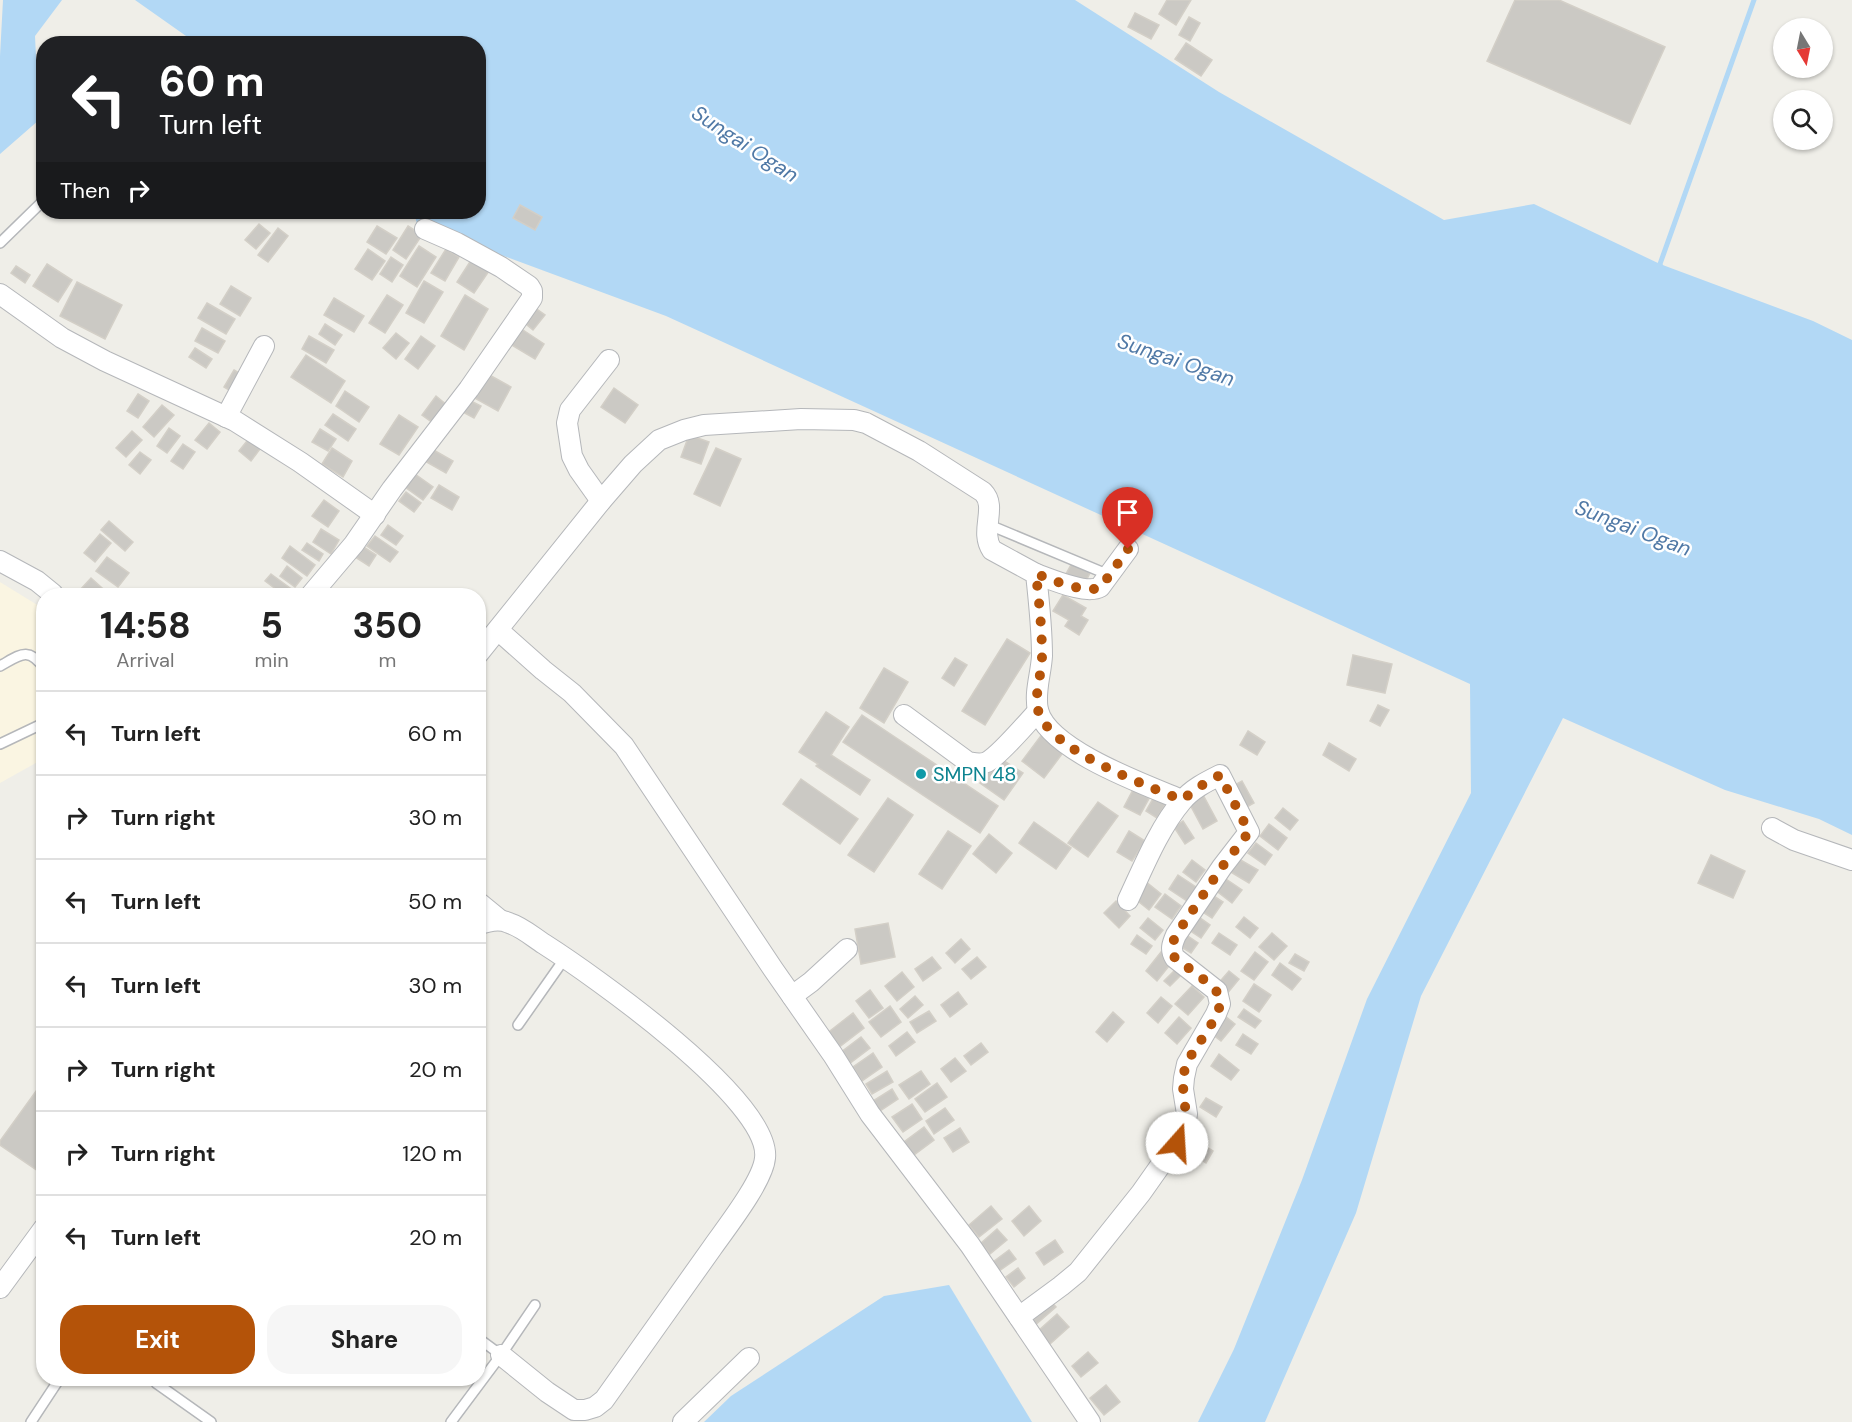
<!DOCTYPE html>
<style>
body{margin:0;font-family:"DM Sans",sans-serif;background:#f6f6f6;color:#222;height:100vh;display:flex;flex-direction:column;font-size:22px;white-space:nowrap}
*{box-sizing:border-box;margin:0}
p{font-size:20px;color:#767676}
.icon{flex:none;width:33px;height:33px;fill:none;stroke:currentColor;stroke-width:2;stroke-linecap:round;stroke-linejoin:round}
.map{position:relative;flex:1;overflow:hidden}
.side{position:absolute;left:36px;top:588px;width:450px;height:798px;display:flex;flex-direction:column;background:#fff;border-radius:24px;box-shadow:0 2px 4px #0004}
.side>*{flex:none}
.banner{position:absolute;left:36px;top:36px;width:450px;height:183px;border-radius:24px;box-shadow:0 2px 4px #0004;background:#202124;color:#fff;overflow:hidden}
.needle{width:39px;rotate:170deg}
.tools{position:absolute;left:1773px;top:18px;display:grid;gap:12px}
.tools a{display:grid;place-items:center;width:60px;height:60px;border-radius:50%;background:#fff;box-shadow:0 2px 4px #0004;font-size:30px}
.pin{position:absolute;display:grid;place-items:center;width:51px;height:51px;color:#fff;margin:-62px -26px;border-radius:50% 50% 50% 0;rotate:-45deg;box-shadow:0 0 6px #0007}
.pin .icon{rotate:45deg}
.me{position:absolute;width:66px;margin:-33px;rotate:19deg;stroke-linejoin:round;filter:drop-shadow(0 0 4px #0008)}
.turn{display:flex;align-items:center;gap:21px;height:126px;padding:0 24px;font-size:27px}
.turn .icon{width:78px;height:78px;stroke-width:2.5}
.turn b{display:block;font-size:42px;line-height:51px}
.then{display:flex;align-items:center;height:57px;padding:0 24px;background:#0003;gap:12px;font-size:22px}
.eta{display:flex;justify-content:space-evenly;align-items:center;height:102px;text-align:center}
.eta b{font-size:36px;font-weight:700;line-height:42px}
.cta{display:flex;gap:12px;margin-top:auto;padding:12px 24px}
.cta a{flex:1;height:69px;border-radius:24px;background:#b45309;color:#fff;font-size:24px;font-weight:700;line-height:69px;text-align:center}
.cta a+a{background:#f6f6f6;color:#222}
ul{padding:0;list-style:none}
li{display:flex;align-items:center;gap:18px;height:84px;padding:0 24px;border-top:2px solid #e0e0e0}
li div{flex:1}
li b{display:block;font-size:22px}
li em{font-style:normal}
.map>svg:first-child{display:block}
.commercial{fill:#faf5e2}
.water{fill:#b2d8f5}
.lines{fill:none;stroke-linecap:round;stroke-linejoin:round}
.stream{stroke:#b2d8f5;stroke-width:5}
.building{fill:#cbc9c4;stroke:#d3cfc7;stroke-width:1.5}
.service-casing{stroke:#b5b7ba;stroke-width:12}
.minor-casing{stroke:#b5b7ba;stroke-width:22}
.service{stroke:#fff;stroke-width:9}
.minor{stroke:#fff;stroke-width:20}
.route{stroke:#b45309;stroke-width:10;stroke-dasharray:0 18}
.culture-dot{fill:#0f9aa8;stroke:#fff;stroke-width:2}
.labels{text-anchor:middle;stroke-width:5;stroke-linejoin:round;paint-order:stroke}
.culture-label{font-size:20px;fill:#0d838f;stroke:#fff;text-anchor:start}
.water-label{font-size:21px;font-style:italic;fill:#5079a6;stroke:#fff}
</style>
<div class="map">
<svg width="1852" height="1422" viewBox="0 0 1852 1422">
<rect width="100%" height="100%" fill="#efeee8"/>
<polygon class="commercial" points="0,582 39,606 44,614 43,759 0,783"/>
<g class="water">
<polygon points="3,0 62,0 35,36 39,120 0,154 0,56"/>
<polygon points="135,0 1075,0 1219,92 1444,220 1534,204 1660,264 1813,321 1852,340 1852,835 1819,819 1725,790 1563,718 1421,996 1356,1213 1265,1422 1198,1422 1234,1349 1302,1180 1367,999 1471,793 1470,684 666,316 417,224 414,212 478,212 478,44 196,43"/>
<polygon points="949,1285 1032,1422 704,1422 731,1396 884,1296"/>
</g>
<g class="lines">
<polyline class="stream" points="1662,270 1660,264 1754,0"/>
</g>
<g class="building">
<polygon points="1167,0 1191,0 1176,25 1159,14"/>
<polygon points="1515,0 1559,0 1665,47 1630,124 1487,61"/>
<polygon points="1135,13 1159,25 1151,39 1128,27"/>
<polygon points="1189,17 1200,23 1190,41 1179,35"/>
<polygon points="1186,43 1212,60 1201,76 1175,59"/>
<polygon points="520,205 542,217 535,230 513,218"/>
<polygon points="259,224 270,233 256,249 245,240"/>
<polygon points="377,226 397,238 386,254 367,242"/>
<polygon points="408,226 422,235 406,259 393,250"/>
<polygon points="278,228 288,236 268,262 258,255"/>
<polygon points="419,246 436,257 417,287 400,276"/>
<polygon points="368,249 385,261 372,280 355,269"/>
<polygon points="446,249 459,257 445,281 431,273"/>
<polygon points="391,257 403,265 392,282 380,274"/>
<polygon points="473,257 491,268 474,293 457,282"/>
<polygon points="47,264 72,280 58,302 33,286"/>
<polygon points="16,266 30,275 25,283 11,273"/>
<polygon points="424,281 443,292 424,323 406,313"/>
<polygon points="77,282 122,305 105,339 60,316"/>
<polygon points="231,286 251,298 240,316 220,304"/>
<polygon points="387,295 403,305 385,333 369,323"/>
<polygon points="465,295 488,309 464,350 441,336"/>
<polygon points="334,298 364,316 354,332 324,315"/>
<polygon points="207,303 235,319 226,334 198,318"/>
<polygon points="534,307 545,315 533,330 522,321"/>
<polygon points="325,324 342,335 335,345 319,334"/>
<polygon points="202,328 225,341 218,353 195,341"/>
<polygon points="520,328 544,344 535,359 510,344"/>
<polygon points="396,333 409,343 396,359 383,348"/>
<polygon points="309,336 334,350 326,363 302,349"/>
<polygon points="421,336 435,346 418,369 405,359"/>
<polygon points="195,348 212,359 206,368 189,357"/>
<polygon points="306,355 345,381 331,403 291,377"/>
<polygon points="234,370 244,376 234,393 224,387"/>
<polygon points="484,372 511,387 498,411 471,396"/>
<polygon points="614,388 638,405 625,423 601,407"/>
<polygon points="345,391 369,407 359,422 336,406"/>
<polygon points="138,394 149,401 138,418 127,411"/>
<polygon points="436,396 447,405 433,423 422,415"/>
<polygon points="465,398 481,406 474,418 459,410"/>
<polygon points="162,405 174,415 154,437 143,427"/>
<polygon points="333,414 356,429 348,441 325,425"/>
<polygon points="399,415 418,427 399,455 380,444"/>
<polygon points="209,423 220,432 207,449 195,440"/>
<polygon points="169,428 180,436 167,453 157,446"/>
<polygon points="320,429 336,439 328,451 312,442"/>
<polygon points="132,431 142,440 126,457 116,448"/>
<polygon points="689,435 709,442 701,464 681,457"/>
<polygon points="251,436 263,445 251,461 239,451"/>
<polygon points="183,444 195,452 183,469 171,461"/>
<polygon points="332,448 352,461 343,477 322,464"/>
<polygon points="430,448 453,461 446,473 423,460"/>
<polygon points="716,448 741,459 720,506 694,494"/>
<polygon points="140,452 151,460 140,474 129,465"/>
<polygon points="415,474 433,487 423,500 405,487"/>
<polygon points="439,485 459,497 452,510 431,498"/>
<polygon points="406,492 421,503 414,512 399,501"/>
<polygon points="324,500 339,511 328,527 312,516"/>
<polygon points="109,521 133,542 125,551 101,530"/>
<polygon points="388,525 403,536 396,545 381,535"/>
<polygon points="321,529 339,540 331,554 313,542"/>
<polygon points="100,534 111,543 95,562 84,553"/>
<polygon points="375,536 398,552 390,562 367,546"/>
<polygon points="307,543 323,554 319,561 302,550"/>
<polygon points="359,544 376,555 369,566 352,555"/>
<polygon points="290,546 315,565 307,576 282,558"/>
<polygon points="107,557 129,573 118,587 96,571"/>
<polygon points="1072,563 1091,571 1085,583 1066,574"/>
<polygon points="287,566 302,578 295,587 280,576"/>
<polygon points="271,574 294,591 290,596 285,596 265,581"/>
<polygon points="91,578 111,596 86,596 80,590"/>
<polygon points="1063,595 1086,608 1081,616 1088,620 1079,635 1065,626 1069,620 1053,611"/>
<polygon points="1007,639 1030,653 985,725 962,711"/>
<polygon points="1353,655 1392,664 1385,693 1347,685"/>
<polygon points="955,658 967,665 954,686 942,678"/>
<polygon points="884,668 908,682 884,723 860,708"/>
<polygon points="1378,705 1389,710 1380,726 1370,721"/>
<polygon points="826,712 849,727 831,755 870,780 860,795 816,766 818,764 799,752"/>
<polygon points="862,715 998,806 980,833 843,742"/>
<polygon points="1248,731 1265,742 1257,755 1240,745"/>
<polygon points="1043,733 1065,750 1044,778 1022,761"/>
<polygon points="1329,743 1356,759 1349,771 1323,755"/>
<polygon points="998,757 1023,773 1004,800 980,783"/>
<polygon points="801,779 858,819 840,844 783,804"/>
<polygon points="1242,781 1254,803 1245,808 1233,786"/>
<polygon points="1136,784 1152,793 1140,815 1124,807"/>
<polygon points="1201,791 1217,821 1203,829 1187,799"/>
<polygon points="1155,795 1167,802 1157,818 1146,811"/>
<polygon points="888,798 913,815 874,872 848,855"/>
<polygon points="1098,802 1118,816 1088,857 1068,843"/>
<polygon points="1283,808 1298,820 1290,830 1275,818"/>
<polygon points="1183,821 1194,838 1185,844 1174,827"/>
<polygon points="1034,822 1071,848 1056,869 1019,843"/>
<polygon points="1269,824 1287,838 1278,850 1260,836"/>
<polygon points="948,831 971,846 942,889 919,874"/>
<polygon points="1129,831 1145,841 1132,861 1117,852"/>
<polygon points="989,834 1012,853 996,873 973,854"/>
<polygon points="1256,843 1272,855 1265,865 1248,853"/>
<polygon points="1711,855 1745,871 1733,898 1698,883"/>
<polygon points="1237,858 1258,870 1249,883 1229,871"/>
<polygon points="1192,860 1205,870 1196,882 1183,872"/>
<polygon points="1178,875 1196,887 1187,901 1169,889"/>
<polygon points="1223,877 1242,890 1232,903 1214,889"/>
<polygon points="1145,881 1161,894 1149,910 1133,897"/>
<polygon points="1209,893 1223,902 1212,918 1198,909"/>
<polygon points="1165,894 1181,906 1172,919 1155,907"/>
<polygon points="1116,901 1130,916 1119,928 1104,913"/>
<polygon points="1192,912 1210,925 1201,938 1183,926"/>
<polygon points="1244,917 1258,928 1250,938 1236,927"/>
<polygon points="1148,918 1163,930 1155,940 1140,928"/>
<polygon points="888,923 895,957 861,964 855,929"/>
<polygon points="1182,932 1198,943 1191,953 1175,943"/>
<polygon points="1219,933 1237,945 1230,955 1212,943"/>
<polygon points="1272,933 1287,946 1274,960 1259,947"/>
<polygon points="1137,935 1152,946 1146,954 1131,944"/>
<polygon points="961,939 970,949 955,963 946,953"/>
<polygon points="1161,952 1173,961 1157,981 1146,971"/>
<polygon points="1255,952 1268,962 1254,980 1241,971"/>
<polygon points="1295,954 1309,962 1304,971 1289,963"/>
<polygon points="932,957 941,968 923,981 915,969"/>
<polygon points="977,957 986,967 971,979 962,969"/>
<polygon points="1280,963 1301,979 1292,990 1272,975"/>
<polygon points="1176,969 1182,974 1170,986 1164,981"/>
<polygon points="1229,971 1239,979 1226,995 1216,986"/>
<polygon points="902,972 914,987 897,1001 885,986"/>
<polygon points="1254,984 1271,995 1259,1012 1243,1001"/>
<polygon points="1192,986 1204,997 1188,1015 1175,1004"/>
<polygon points="870,990 883,1008 869,1018 856,1001"/>
<polygon points="958,992 967,1004 950,1017 941,1005"/>
<polygon points="915,996 923,1005 908,1018 900,1009"/>
<polygon points="1161,997 1172,1006 1158,1023 1147,1013"/>
<polygon points="890,1006 901,1022 881,1037 869,1022"/>
<polygon points="1244,1009 1261,1021 1255,1028 1238,1017"/>
<polygon points="929,1011 936,1021 917,1033 910,1022"/>
<polygon points="1113,1012 1124,1022 1107,1042 1096,1032"/>
<polygon points="853,1013 864,1028 838,1048 826,1034"/>
<polygon points="1225,1016 1235,1024 1221,1041 1212,1034"/>
<polygon points="1179,1017 1191,1028 1177,1044 1165,1033"/>
<polygon points="907,1032 915,1042 896,1056 889,1046"/>
<polygon points="1243,1034 1258,1044 1251,1054 1236,1045"/>
<polygon points="861,1037 870,1048 849,1064 840,1053"/>
<polygon points="981,1043 988,1052 971,1065 964,1056"/>
<polygon points="873,1053 882,1067 862,1081 853,1067"/>
<polygon points="1219,1054 1239,1070 1231,1080 1211,1066"/>
<polygon points="955,1058 966,1071 951,1082 941,1069"/>
<polygon points="887,1071 893,1082 872,1094 866,1084"/>
<polygon points="921,1071 930,1084 909,1099 899,1085"/>
<polygon points="44,1080 44,1175 0,1145 0,1141"/>
<polygon points="937,1083 947,1097 925,1112 915,1099"/>
<polygon points="892,1089 898,1099 880,1111 873,1101"/>
<polygon points="1206,1098 1222,1107 1216,1117 1200,1107"/>
<polygon points="912,1104 922,1119 903,1132 892,1117"/>
<polygon points="945,1108 954,1120 934,1134 926,1121"/>
<polygon points="924,1127 934,1140 914,1155 904,1142"/>
<polygon points="960,1128 969,1142 953,1152 944,1138"/>
<polygon points="1194,1139 1213,1151 1206,1163 1187,1151"/>
<polygon points="991,1206 1002,1219 979,1237 969,1225"/>
<polygon points="1029,1206 1041,1221 1024,1236 1012,1221"/>
<polygon points="997,1229 1007,1240 990,1254 981,1243"/>
<polygon points="1055,1240 1063,1252 1044,1265 1036,1253"/>
<polygon points="1009,1250 1016,1259 999,1271 993,1262"/>
<polygon points="1018,1268 1025,1278 1014,1287 1006,1277"/>
<polygon points="1047,1297 1056,1307 1033,1327 1025,1317"/>
<polygon points="1057,1314 1069,1327 1050,1344 1038,1331"/>
<polygon points="1088,1352 1098,1363 1081,1377 1072,1366"/>
<polygon points="1106,1385 1120,1402 1104,1415 1090,1398"/>
</g>
<g class="lines">
<defs>
<g id="service">
<polyline points="0,243 44,200"/>
<polyline points="987,524 1109,575"/>
<path d="M0 666C20 655 28 646 44 668"/>
<polyline points="0,744 44,723"/>
<polyline points="518,1025 565,958"/>
<polyline points="478,1338 501,1355 535,1305"/>
<polyline points="156,1383 211,1422"/>
<polyline points="31,1422 60,1378"/>
<polyline points="451,1422 501,1355"/>
</g>
<g id="minor">
<polyline points="0,294 62,338 105,361 235,421 300,462 375,515"/>
<polyline points="226,417 264,346"/>
<polyline points="601,501 579,470 572,456 567,423 570,410 609,360"/>
<polyline points="0,561 37,581 53,594"/>
<path d="M1036 574C1051 579 1086 595 1100 587L1128 549"/>
<polyline points="310,596 354,544 392,489 469,389 532,298 532,291 529,286 501,267 457,243 425,229"/>
<polyline points="498,630 543,670 572,693 624,746 773,969 833,1055 870,1114 970,1245 1090,1422"/>
<path d="M478 654 601 501 633 464 659 440 684 430 704 425 801 419 854 420 866 423 919 451 983 492C998 507 979 531 992 550L1036 574C1039 601 1042 628 1042 656 1041 674 1034 693 1038 710 1048 750 1146 785 1182 800"/>
<path d="M904 715 968 762C974 763 980 765 987 762 999 756 1028 722 1038 711"/>
<polyline points="1772,828 1794,840 1852,860"/>
<polyline points="478,902 500,920"/>
<path d="M478 925C488 921 499 918 509 923 522 927 533 937 544 944 591 974 772 1101 765 1158 763 1181 726 1228 712 1248 676 1299 640 1349 604 1400L595 1407 585 1410H574L547 1392 501 1355"/>
<polyline points="792,996 811,982 847,949"/>
<polyline points="0,1288 44,1228"/>
<path d="M1019 1317 1061 1286 1078 1272 1141 1193 1184 1132 1187 1114 1183 1089 1184 1078 1187 1064 1216 1014 1220 1004 1217 991 1175 958C1170 950 1172 944 1176 935L1222 867 1249 832 1220 775C1206 782 1192 789 1182 801 1159 828 1143 868 1128 900"/>
<polyline points="683,1422 749,1358"/>
</g>
</defs>
<use href="#service" class="service-casing"/>
<use href="#minor" class="minor-casing"/>
<use href="#service" class="service"/>
<use href="#minor" class="minor"/>
</g>
<g class="lines">
<path class="route" d="M1128 549 1101 587C1086 595 1051 579 1036 574 1039 601 1042 628 1042 656 1042 674 1034 693 1038 710 1048 750 1146 785 1182 800L1199 787 1220 775 1249 832 1222 867 1176 935C1172 944 1170 950 1175 958 1185 966 1216 986 1220 997 1224 1014 1194 1047 1187 1063 1175 1092 1196 1111 1177 1143"/>
</g>
<circle class="culture-dot" cx="921" cy="774" r="6"/>
<g class="labels">
<g class="culture-label">
<text x="933" y="781">SMPN 48</text>
</g>
<g class="water-label">
<text transform="translate(745 144) rotate(33)" y="7">Sungai Ogan</text>
<text transform="translate(1176 360) rotate(19)" y="7">Sungai Ogan</text>
<text transform="translate(1633 528) rotate(21)" y="7">Sungai Ogan</text>
</g>
</g>
</svg>
<div class="tools">
<a><svg class="needle" viewBox="-14 -14 28 28"><path d="M0-13l5 13h-10z" fill="#e53935"/><path d="M0 13l5-13h-10z" fill="#767676"/></svg></a>
<a><svg class="icon" aria-label="search" viewBox="0 0 24 24"><circle cx="10" cy="10" r="6"/><path d="M15 15l6 6"/></svg></a>
</div>
<div class="pin" style="left:1128px;top:549px;background:#d93025"><svg class="icon" aria-label="arrive" viewBox="0 0 24 24"><path d="M6 21V4h12l-3 4 3 4H6"/></svg></div>
<svg class="me" style="left:1177px;top:1143px" viewBox="-20 -20 40 40"><circle r="19" fill="#fff"/><path d="M0-13L10 11 0 6-10 11z" fill="#b45309"/></svg>
<div class="banner">
<div class="turn"><svg class="icon" aria-label="left" viewBox="0 0 24 24"><path d="M17 20v-9H6M10 6l-5 5 5 5"/></svg><div><b>60 m</b>Turn left</div></div>
<div class="then">Then<svg class="icon" aria-label="right" viewBox="0 0 24 24"><path d="M7 20v-9h11M14 6l5 5-5 5"/></svg></div>
</div>
<section class="side">
<div class="eta">
<div><b>14:58</b><p>Arrival</p></div>
<div><b>5</b><p>min</p></div>
<div><b>350</b><p>m</p></div>
</div>
<ul>
<li><svg class="icon" aria-label="left" viewBox="0 0 24 24"><path d="M17 20v-9H6M10 6l-5 5 5 5"/></svg><div><b>Turn left</b></div><em>60 m</em></li>
<li><svg class="icon" aria-label="right" viewBox="0 0 24 24"><path d="M7 20v-9h11M14 6l5 5-5 5"/></svg><div><b>Turn right</b></div><em>30 m</em></li>
<li><svg class="icon" aria-label="left" viewBox="0 0 24 24"><path d="M17 20v-9H6M10 6l-5 5 5 5"/></svg><div><b>Turn left</b></div><em>50 m</em></li>
<li><svg class="icon" aria-label="left" viewBox="0 0 24 24"><path d="M17 20v-9H6M10 6l-5 5 5 5"/></svg><div><b>Turn left</b></div><em>30 m</em></li>
<li><svg class="icon" aria-label="right" viewBox="0 0 24 24"><path d="M7 20v-9h11M14 6l5 5-5 5"/></svg><div><b>Turn right</b></div><em>20 m</em></li>
<li><svg class="icon" aria-label="right" viewBox="0 0 24 24"><path d="M7 20v-9h11M14 6l5 5-5 5"/></svg><div><b>Turn right</b></div><em>120 m</em></li>
<li><svg class="icon" aria-label="left" viewBox="0 0 24 24"><path d="M17 20v-9H6M10 6l-5 5 5 5"/></svg><div><b>Turn left</b></div><em>20 m</em></li>
</ul>
<div class="cta"><a>Exit</a><a>Share</a></div>
</section>
</div>
